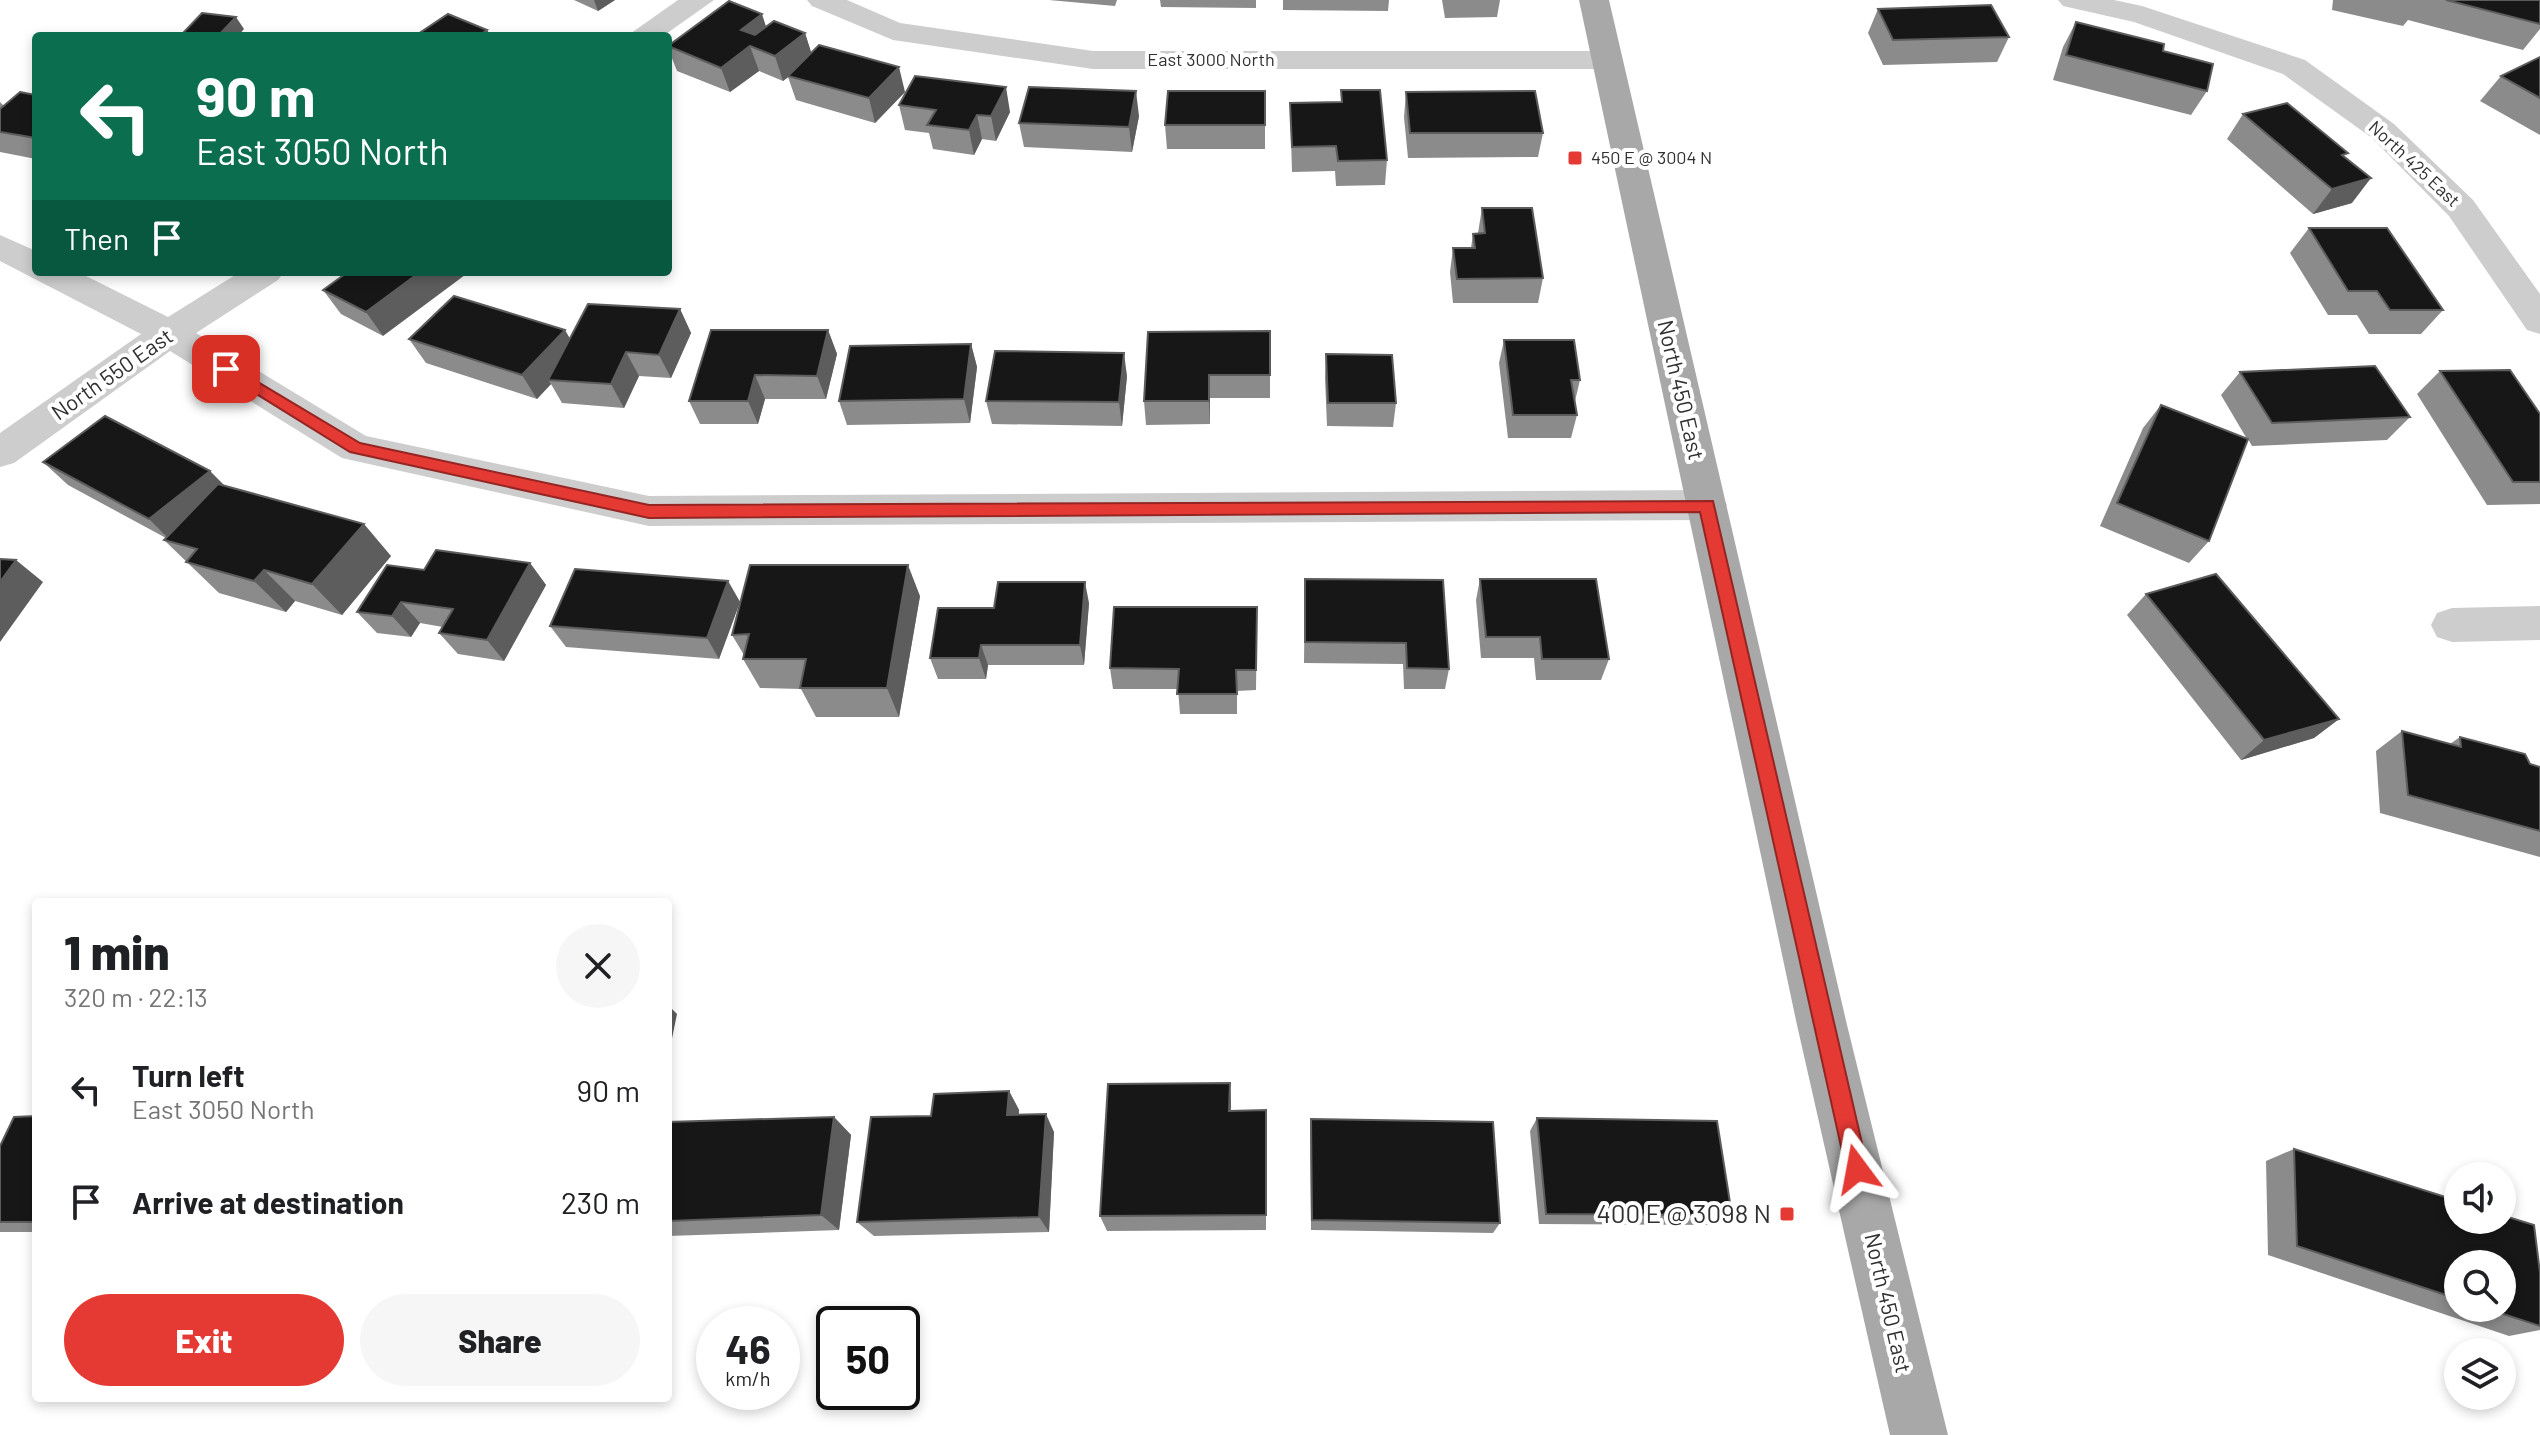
<!DOCTYPE html>
<meta charset="utf-8">
<style>
body{margin:0;font-family:Barlow,sans-serif;background:#f6f6f6;color:#202124;height:100vh;display:flex;flex-direction:column;font-size:30px;white-space:nowrap}
*{box-sizing:border-box;margin:0}
p{font-size:26px;color:#757577}
.icon{flex:none;width:44px;height:44px;fill:none;stroke:currentColor;stroke-width:2;stroke-linecap:round;stroke-linejoin:round}
.map{position:relative;flex:1;overflow:hidden}
.sheet{position:absolute;left:32px;top:898px;width:640px;height:504px;display:flex;flex-direction:column;background:#fff;border-radius:8px;box-shadow:0 4px 12px #0003}
.sheet>*{flex:none}
.guide{position:absolute;left:32px;top:32px;width:640px;height:244px;border-radius:8px;box-shadow:0 4px 12px #0003;background:#0b6e4f;color:#fff;overflow:hidden}
.fabs{position:absolute;left:2444px;top:1162px;display:grid;gap:16px}
.fabs a{display:grid;place-items:center;width:72px;height:72px;border-radius:50%;background:#fff;box-shadow:0 4px 12px #0003;font-size:40px}
.speed{position:absolute;left:696px;top:1306px;display:flex;gap:16px;font-size:40px;font-weight:700;text-align:center}
.speed>*{display:grid;place-content:center;width:104px;height:104px;border-radius:50%;background:#fff;box-shadow:0 4px 12px #0003;line-height:1}
.speed small{font-size:20px;font-weight:400}
.speed .limit{border:4px solid #111;border-radius:12px;background:#fff;color:#111}
.pin{position:absolute;display:grid;place-items:center;width:68px;height:68px;color:#fff;margin:-34px;border-radius:16px;box-shadow:0 4px 12px #0006}
.me{position:absolute;width:88px;margin:-44px;rotate:347deg;stroke-linejoin:round;filter:drop-shadow(0 0 6px #0008)}
.turn{display:flex;align-items:center;gap:28px;height:168px;padding:0 32px;font-size:36px}
.turn .icon{width:104px;height:104px;stroke-width:2.5}
.turn b{display:block;font-size:56px;line-height:68px}
.then{display:flex;align-items:center;height:76px;padding:0 32px;background:#0003;gap:16px;font-size:30px}
.round{display:grid;place-items:center;flex:none;width:84px;height:84px;border-radius:42px;background:#f6f6f6}
.headline{display:flex;align-items:center;justify-content:space-between;height:136px;padding:0 32px}
h1{font-size:48px;font-weight:800;line-height:60px}
.button{display:flex;gap:16px;margin-top:auto;padding:16px 32px}
.button a{flex:1;height:92px;border-radius:48px;background:#e53934;color:#fff;font-size:32px;font-weight:800;line-height:92px;text-align:center}
.button a+a{background:#f6f6f6;color:#202124}
ul{padding:0;list-style:none}
li{display:flex;align-items:center;gap:24px;height:112px;padding:0 32px}
li div{flex:1}
li b{display:block;font-size:30px}
li em{font-style:normal}
.map>svg:first-child{display:block}
.lines{fill:none;stroke-linecap:round;stroke-linejoin:round}
.minor{fill:#cdcdcd;fill-rule:evenodd}
.major{fill:#a8a8a8;fill-rule:evenodd}
.wall{fill:#8b8b8b;fill-rule:evenodd}
.shaded-wall{fill:#5d5d5d}
.building{fill:#171717;stroke:#5d5d5d;stroke-width:2}
.route{fill:#e53934;stroke:#952522;stroke-width:2}
.poi-dot{fill:#e53934;stroke:#fff;stroke-width:3}
.labels{text-anchor:middle;stroke-width:8;stroke-linejoin:round;paint-order:stroke}
.far-street-label{font-size:18px;fill:#303030;stroke:#fff}
.far-poi-label{font-size:18px;fill:#303030;stroke:#fff;text-anchor:start}
.street-label{font-size:22px;fill:#303030;stroke:#fff}
.near-poi-label{font-size:26px;fill:#303030;stroke:#fff;text-anchor:end}
</style>
<div class="map">
<svg width="2540" height="1435" viewBox="0 0 2540 1435">
<rect width="100%" height="100%" fill="#fff"/>
<g class="lines">
<g class="minor">
<polygon points="678,0 714,0 663,36 627,36"/>
<polygon points="807,0 847,0 900,23 1093,51 1608,51 1619,53 1623,60 1619,67 1608,69 1093,69 893,40 812,6"/>
<polygon points="2058,0 2114,0 2142,6 2305,60 2394,124 2473,200 2540,294 2540,334 2527,330 2449,216 2372,138 2283,74 2134,22 2063,6"/>
<polygon points="0,235 36,251 36,272 78,272 168,317 240,272 284,272 278,280 196,333 366,436 649,496 1707,490 1721,494 1727,505 1721,516 1707,520 649,526 342,458 170,351 14,463 0,467 0,433 141,334 0,261"/>
<polygon points="2540,606 2540,640 2452,642 2437,637 2431,625 2437,613 2452,608"/>
</g>
<polygon class="major" points="1579,0 1609,0 1847,1025 1948,1435 1890,1435 1797,1025"/>
</g>
<g class="wall">
<polygon points="574,0 615,0 598,11"/>
<polygon points="1049,0 1117,0 1115,6"/>
<polygon points="1160,0 1256,0 1256,8 1161,7"/>
<polygon points="1283,0 1389,0 1388,11 1283,10"/>
<polygon points="1442,0 1500,0 1497,17 1445,18"/>
<polygon points="2333,0 2540,0 2540,29 2523,50 2408,20 2403,26 2332,10"/>
<polygon points="1878,9 2009,37 1997,62 1883,65 1868,33"/>
<polygon points="2076,22 2163,51 2207,91 2191,115 2053,80 2063,47"/>
<polygon points="766,27 805,33 811,53 905,92 875,123 796,100 788,77 783,81 759,71 730,92 677,71 668,48 668,45"/>
<polygon points="2540,57 2540,135 2480,101 2501,76"/>
<polygon points="1341,90 1387,160 1385,185 1336,186 1335,171 1292,172 1290,103 1341,102"/>
<polygon points="1265,91 1265,149 1167,149 1165,125"/>
<polygon points="1406,92 1543,133 1538,157 1408,158 1404,117"/>
<polygon points="36,95 36,159 0,152 0,102 4,106"/>
<polygon points="899,105 1010,112 996,141 982,139 974,155 933,149 929,133 905,130"/>
<polygon points="2243,114 2345,157 2352,203 2313,214 2227,139"/>
<polygon points="1139,116 1132,152 1024,147 1019,123"/>
<polygon points="1482,208 1543,278 1538,303 1453,303 1450,272 1453,248 1471,248 1473,234 1478,233"/>
<polygon points="2309,228 2443,310 2421,334 2369,334 2357,315 2328,315 2290,253"/>
<polygon points="348,272 383,336 341,314 323,290"/>
<polygon points="680,309 691,333 671,378 639,376 624,408 562,403 551,384 537,399 426,363 409,339 570,339"/>
<polygon points="828,330 837,354 826,399 765,399 758,424 700,424 689,401"/>
<polygon points="1270,331 1270,398 1210,398 1210,424 1146,425 1144,401"/>
<polygon points="1504,340 1580,380 1575,401 1577,415 1571,438 1508,438 1499,363"/>
<polygon points="971,344 977,367 970,423 847,425 839,401"/>
<polygon points="1326,354 1396,403 1393,427 1327,426 1325,378"/>
<polygon points="2440,371 2540,414 2540,504 2487,505 2417,394"/>
<polygon points="2240,372 2410,417 2387,440 2252,446 2248,439 2209,541 2189,563 2100,526 2143,428 2161,405 2247,439 2221,395"/>
<polygon points="1127,376 1122,426 992,424 986,401"/>
<polygon points="43,462 224,485 391,556 342,615 295,601 286,612 219,593 164,540 166,538 68,485"/>
<polygon points="530,563 546,585 504,661 458,654 439,633 443,627 420,623 411,637 377,633 357,612 424,570"/>
<polygon points="1305,579 1449,669 1445,689 1404,689 1403,664 1304,663"/>
<polygon points="1480,579 1609,659 1601,680 1536,680 1534,658 1481,658 1476,600"/>
<polygon points="728,581 740,602 719,659 566,647 550,626"/>
<polygon points="2146,594 2339,719 2314,738 2241,760 2127,615"/>
<polygon points="920,596 899,717 816,717 801,689 760,688 743,659 744,655 732,635"/>
<polygon points="1089,603 1084,665 988,665 986,679 938,679 930,658 994,608"/>
<polygon points="1257,607 1256,690 1237,691 1237,714 1180,714 1178,689 1113,689 1110,668"/>
<polygon points="2402,731 2450,744 2460,737 2540,767 2540,857 2380,813 2376,751"/>
<polygon points="1230,1083 1231,1111 1266,1110 1266,1230 1107,1231 1100,1216"/>
<polygon points="1009,1091 1019,1110 1019,1114 1054,1132 1049,1232 874,1236 857,1222 931,1116"/>
<polygon points="36,1116 36,1232 0,1232 0,1146"/>
<polygon points="834,1117 851,1135 839,1230 668,1236 668,1122"/>
<polygon points="1537,1118 1732,1215 1719,1225 1539,1224 1530,1131"/>
<polygon points="1311,1119 1500,1223 1493,1233 1311,1230 1310,1132"/>
<path d="M2294 1149 2540 1273V1330L2509 1336 2268 1255 2266 1161ZM2458 1264 2502 1308H2458Z"/>
</g>
<g class="shaded-wall">
<polygon points="594,0 615,0 598,11"/>
<polygon points="762,14 770,39 750,46 759,71 730,92 721,68 741,30"/>
<polygon points="236,17 244,29 238,36 218,36"/>
<polygon points="487,30 491,36 478,36"/>
<polygon points="805,33 813,58 783,81 775,56"/>
<polygon points="899,67 905,92 875,123 869,98"/>
<polygon points="1006,87 1010,112 996,141 991,116"/>
<polygon points="1136,91 1139,116 1132,152 1129,127"/>
<polygon points="977,115 982,139 974,155 969,130"/>
<polygon points="2371,178 2352,203 2313,214 2332,189"/>
<polygon points="420,272 469,272 383,336 366,312"/>
<polygon points="680,309 691,333 671,378 659,355"/>
<polygon points="565,330 579,354 548,380 551,384 537,399 522,375"/>
<polygon points="828,330 837,354 826,399 817,376"/>
<polygon points="971,344 977,367 970,423 964,399"/>
<polygon points="626,352 639,376 624,408 611,384"/>
<polygon points="1124,353 1127,376 1122,426 1119,402"/>
<polygon points="755,375 765,399 758,424 748,401"/>
<polygon points="1209,375 1210,398 1210,424 1209,401"/>
<polygon points="210,471 232,493 172,542 149,519"/>
<polygon points="364,524 391,556 342,615 312,584"/>
<polygon points="16,560 43,582 0,642 0,582"/>
<polygon points="530,563 546,585 504,661 487,640"/>
<polygon points="908,565 920,596 899,717 887,688"/>
<polygon points="264,570 295,601 286,612 254,581"/>
<polygon points="728,581 740,602 719,659 707,638"/>
<polygon points="1085,582 1089,603 1084,665 1080,645"/>
<polygon points="401,602 420,623 411,637 392,616"/>
<polygon points="981,645 988,665 986,679 979,658"/>
<polygon points="2339,719 2314,738 2241,760 2264,740"/>
<polygon points="668,1005 677,1014 668,1058"/>
<polygon points="1230,1083 1231,1102 1230,1129 1229,1111"/>
<polygon points="1009,1091 1019,1110 1017,1133 1007,1115"/>
<polygon points="1046,1114 1054,1132 1049,1232 1039,1217"/>
<polygon points="834,1117 851,1135 839,1230 821,1215"/>
</g>
<g class="building">
<polygon points="2446,0 2540,0 2540,24"/>
<polygon points="729,1 762,14 741,30 755,35 774,21 805,33 775,56 750,46 721,68 668,46"/>
<polygon points="1991,5 2009,37 1893,40 1878,9"/>
<polygon points="202,13 236,17 218,36 182,34"/>
<polygon points="448,14 487,30 478,36 415,36"/>
<polygon points="2076,22 2164,44 2163,51 2213,64 2207,91 2066,55"/>
<polygon points="819,45 899,67 869,98 788,76"/>
<polygon points="2540,57 2540,98 2501,76"/>
<polygon points="915,76 1006,87 991,116 977,115 969,130 927,125 936,110 899,105"/>
<polygon points="1029,87 1136,91 1129,127 1019,123"/>
<polygon points="1341,90 1380,90 1387,160 1338,161 1336,146 1292,147 1290,103 1342,102"/>
<polygon points="1168,91 1265,91 1265,125 1165,125"/>
<polygon points="1535,91 1543,133 1410,133 1406,92"/>
<polygon points="20,92 36,95 36,138 0,132 0,109"/>
<polygon points="2287,103 2348,153 2342,155 2371,178 2332,189 2243,114"/>
<polygon points="1482,208 1532,208 1543,278 1457,279 1453,248 1475,248 1473,234 1485,233"/>
<polygon points="2309,228 2387,228 2443,310 2390,310 2377,291 2348,291"/>
<polygon points="348,272 420,272 366,312 323,290"/>
<polygon points="454,296 565,330 522,375 409,339"/>
<polygon points="588,304 680,309 659,355 626,352 611,384 548,380"/>
<polygon points="711,330 828,330 817,376 755,375 748,401 689,401"/>
<polygon points="1270,331 1270,375 1209,375 1209,401 1144,401 1148,332"/>
<polygon points="1504,340 1574,340 1580,380 1571,380 1577,415 1513,415"/>
<polygon points="971,344 964,399 839,401 850,346"/>
<polygon points="995,351 1124,353 1119,402 986,401"/>
<polygon points="1326,354 1392,355 1396,403 1328,403"/>
<polygon points="2375,366 2410,417 2272,423 2240,372"/>
<polygon points="2510,370 2540,414 2540,482 2513,482 2440,371"/>
<polygon points="2161,405 2248,439 2209,541 2117,503"/>
<polygon points="105,416 210,471 149,519 43,462"/>
<polygon points="218,484 364,524 312,584 264,570 254,581 186,562 197,549 164,540"/>
<polygon points="436,550 530,563 487,640 439,633 453,609 401,602 392,616 357,612 387,565 424,570"/>
<polygon points="0,559 16,560 0,582"/>
<polygon points="750,565 908,565 887,688 800,688 806,659 743,659 749,634 732,635"/>
<polygon points="575,569 728,581 707,638 550,626"/>
<polygon points="2216,574 2339,719 2264,740 2146,594"/>
<polygon points="1305,579 1443,580 1449,669 1407,668 1406,643 1305,642"/>
<polygon points="1480,579 1596,579 1609,659 1542,659 1540,637 1486,637"/>
<polygon points="998,582 1085,582 1080,645 981,645 979,658 930,658 938,608 994,608"/>
<polygon points="1114,607 1257,607 1256,670 1236,670 1237,694 1177,694 1179,669 1110,668"/>
<polygon points="2402,731 2461,747 2460,737 2525,754 2530,764 2540,767 2540,831 2408,795"/>
<polygon points="1230,1083 1229,1111 1266,1110 1266,1215 1100,1216 1108,1084"/>
<polygon points="1009,1091 1007,1115 1046,1114 1039,1217 857,1222 871,1117 931,1116 934,1094"/>
<polygon points="36,1116 36,1222 0,1222 0,1146 14,1117"/>
<polygon points="834,1117 821,1215 668,1221 668,1122"/>
<polygon points="1537,1118 1717,1121 1732,1215 1546,1214"/>
<polygon points="1311,1119 1493,1122 1500,1223 1312,1220"/>
<polygon points="2294,1149 2458,1201 2458,1220 2502,1220 2502,1215 2534,1225 2540,1273 2540,1326 2485,1308 2502,1308 2502,1264 2458,1264 2458,1299 2297,1246"/>
</g>
<polygon class="route" points="226,363 360,443 649,505 1713,501 1868,1169 1864,1177 1857,1180 1849,1177 1846,1169 1700,512 649,518 350,452 221,372 221,365"/>
<g class="poi-dot">
<rect x="1567" y="150" width="16" height="16" rx="4"/>
<rect x="1779" y="1206" width="16" height="16" rx="4"/>
</g>
<g class="labels">
<g class="far-street-label">
<text x="1211" y="66">East 3000 North</text>
<text transform="translate(2414 164) rotate(43)" y="6">North 425 East</text>
</g>
<g class="far-poi-label">
<text x="1591" y="164">450 E @ 3004 N</text>
</g>
<g class="street-label">
<text transform="translate(112 374) rotate(-35)" y="8">North 550 East</text>
<text transform="translate(1681 390) rotate(77)" y="8">North 450 East</text>
<text transform="translate(1888 1303) rotate(77)" y="8">North 450 East</text>
</g>
<g class="near-poi-label">
<text x="1771" y="1223">400 E @ 3098 N</text>
</g>
</g>
</svg>
<div class="fabs">
<a><svg class="icon" aria-label="sound" viewBox="0 0 24 24"><path d="M4 9h4l5-4v14l-5-4H4zM17 9q2 3 0 6"/></svg></a>
<a><svg class="icon" aria-label="search" viewBox="0 0 24 24"><circle cx="10" cy="10" r="6"/><path d="M15 15l6 6"/></svg></a>
<a><svg class="icon" aria-label="layers" viewBox="0 0 24 24"><path d="M12 4l9 5-9 5-9-5zM3 14l9 5 9-5"/></svg></a>
</div>
<div class="speed"><div>46<small>km/h</small></div><div class="limit">50</div></div>
<div class="pin" style="left:226px;top:369px;background:#d93025"><svg class="icon" aria-label="arrive" viewBox="0 0 24 24"><path d="M6 21V4h12l-3 4 3 4H6"/></svg></div>
<svg class="me" style="left:1857px;top:1169px" viewBox="-20 -20 40 40"><path d="M0-17L14 15 0 8-14 15z" fill="#e53934" stroke="#fff" stroke-width="4"/></svg>
<div class="guide">
<div class="turn"><svg class="icon" aria-label="left" viewBox="0 0 24 24"><path d="M17 20v-9H6M10 6l-5 5 5 5"/></svg><div><b>90 m</b>East 3050 North</div></div>
<div class="then">Then<svg class="icon" aria-label="arrive" viewBox="0 0 24 24"><path d="M6 21V4h12l-3 4 3 4H6"/></svg></div>
</div>
<section class="sheet">
<div class="headline"><div><h1>1 min</h1><p>320 m · 22:13</p></div><a class="round"><svg class="icon" aria-label="close" viewBox="0 0 24 24"><path d="M6 6l12 12M18 6L6 18"/></svg></a></div>
<ul>
<li><svg class="icon" aria-label="left" viewBox="0 0 24 24"><path d="M17 20v-9H6M10 6l-5 5 5 5"/></svg><div><b>Turn left</b><p>East 3050 North</p></div><em>90 m</em></li>
<li><svg class="icon" aria-label="arrive" viewBox="0 0 24 24"><path d="M6 21V4h12l-3 4 3 4H6"/></svg><div><b>Arrive at destination</b></div><em>230 m</em></li>
</ul>
<div class="button"><a>Exit</a><a>Share</a></div>
</section>
</div>
